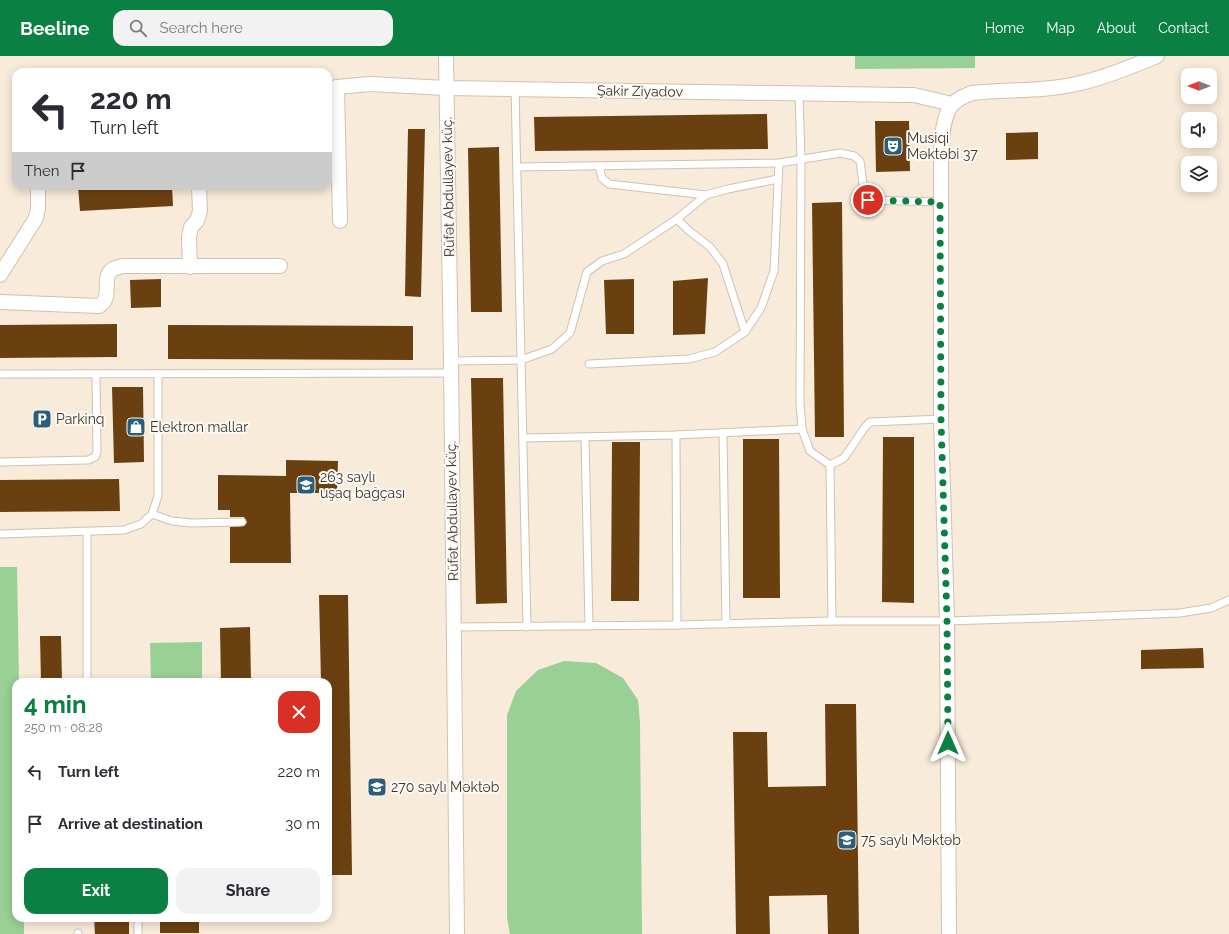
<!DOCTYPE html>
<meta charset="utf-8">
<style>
body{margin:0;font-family:Raleway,sans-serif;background:#f2f2f3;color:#2b2b33;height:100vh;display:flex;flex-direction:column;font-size:15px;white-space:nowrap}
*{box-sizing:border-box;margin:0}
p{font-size:13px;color:#7c7c81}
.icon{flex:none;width:22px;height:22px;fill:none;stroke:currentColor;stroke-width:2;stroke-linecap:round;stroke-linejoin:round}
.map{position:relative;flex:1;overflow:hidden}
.side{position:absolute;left:12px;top:622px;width:320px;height:244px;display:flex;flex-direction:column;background:#fff;border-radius:12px;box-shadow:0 2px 10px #0003}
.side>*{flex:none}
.guide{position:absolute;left:12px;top:12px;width:320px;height:122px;border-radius:12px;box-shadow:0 2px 10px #0003;background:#fff;color:#2b2b33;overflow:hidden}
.needle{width:26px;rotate:270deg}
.tools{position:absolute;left:1181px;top:12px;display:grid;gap:8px}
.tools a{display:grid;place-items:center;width:36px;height:36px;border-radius:8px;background:#fff;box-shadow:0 2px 10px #0003;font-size:20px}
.pin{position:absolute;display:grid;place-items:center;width:34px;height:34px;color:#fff;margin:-17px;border:2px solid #fff;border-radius:50%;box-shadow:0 1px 4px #0007}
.me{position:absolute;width:44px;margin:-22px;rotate:0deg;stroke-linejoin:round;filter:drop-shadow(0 0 3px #0008)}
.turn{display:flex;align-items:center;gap:14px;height:84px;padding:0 12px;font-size:18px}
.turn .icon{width:52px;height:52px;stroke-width:2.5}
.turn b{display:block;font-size:28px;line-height:34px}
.then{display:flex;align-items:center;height:38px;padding:0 12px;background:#0003;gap:8px;font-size:15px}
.round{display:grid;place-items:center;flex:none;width:42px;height:42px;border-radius:12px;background:#f2f2f3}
.overview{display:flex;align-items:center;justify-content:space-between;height:68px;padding:0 12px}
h1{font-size:24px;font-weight:700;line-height:30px;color:#0b8043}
.button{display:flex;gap:8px;margin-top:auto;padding:8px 12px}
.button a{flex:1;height:46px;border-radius:12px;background:#0b8043;color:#fff;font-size:16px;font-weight:700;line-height:46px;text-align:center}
.button a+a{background:#f2f2f3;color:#2b2b33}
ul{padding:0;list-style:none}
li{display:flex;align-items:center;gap:12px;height:52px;padding:0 12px}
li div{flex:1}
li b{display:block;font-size:15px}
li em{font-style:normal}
header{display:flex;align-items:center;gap:24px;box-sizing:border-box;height:56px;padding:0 20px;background:#0b8043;color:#fff}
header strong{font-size:19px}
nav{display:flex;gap:22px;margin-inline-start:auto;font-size:14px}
.search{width:280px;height:36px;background:#f2f2f3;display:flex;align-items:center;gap:10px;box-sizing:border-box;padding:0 14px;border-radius:12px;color:#7c7c81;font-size:15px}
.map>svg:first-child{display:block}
.green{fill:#99d095}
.building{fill:#6b4011}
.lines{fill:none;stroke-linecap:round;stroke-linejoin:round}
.lane-casing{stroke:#cfc2b2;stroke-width:9}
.street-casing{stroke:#cfc2b2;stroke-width:16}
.lane{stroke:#fff;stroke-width:7}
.street{stroke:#fff;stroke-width:14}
.route{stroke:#0b8043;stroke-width:7;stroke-dasharray:0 12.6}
.labels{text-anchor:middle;stroke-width:4;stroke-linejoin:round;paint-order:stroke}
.street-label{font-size:14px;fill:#3c3730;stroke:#fef9f3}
.poi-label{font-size:14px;fill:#3c3730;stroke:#fef9f3;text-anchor:start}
</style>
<header>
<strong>Beeline</strong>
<div class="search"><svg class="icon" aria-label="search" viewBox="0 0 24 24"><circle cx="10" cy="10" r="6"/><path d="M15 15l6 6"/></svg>Search here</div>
<nav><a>Home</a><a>Map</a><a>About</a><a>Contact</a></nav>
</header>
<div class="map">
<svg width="1229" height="878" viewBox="0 0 1229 878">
<rect width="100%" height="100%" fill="#f8ebda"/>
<g class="green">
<polygon points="855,0 975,0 975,12 855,13"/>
<polygon points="0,511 17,511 19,626 16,626 16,862 24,862 24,878 0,878"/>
<polygon points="202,586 202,626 151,626 150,587"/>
<polygon points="564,605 596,607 623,622 638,644 640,667 642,878 510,878 507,862 507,659 516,635 538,614"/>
</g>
<g class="building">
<polygon points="767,58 768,93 535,95 534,61"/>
<polygon points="875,65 909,65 910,115 876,116"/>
<polygon points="408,73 425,73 421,241 405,240"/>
<polygon points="1038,76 1038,103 1006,104 1006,77"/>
<polygon points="499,91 502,256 471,256 468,92"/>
<polygon points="78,130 172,130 173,150 80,155"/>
<polygon points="842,146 844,381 815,381 812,147"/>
<polygon points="708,222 705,278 673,279 673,225"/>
<polygon points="161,223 161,251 131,252 130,224"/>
<polygon points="634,223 634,278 606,278 604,224"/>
<polygon points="117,268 117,301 0,302 0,269"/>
<polygon points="168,269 413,270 413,304 168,303"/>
<polygon points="471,322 503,322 507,547 476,548"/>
<polygon points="112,331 143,331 144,406 114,407"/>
<polygon points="883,381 914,381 914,547 882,546"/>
<polygon points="743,383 779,383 780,542 743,542"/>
<polygon points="612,386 640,386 639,545 611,545"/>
<polygon points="286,404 338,405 337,437 290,437 291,507 230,507 230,471 244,470 247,466 244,461 230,461 230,454 218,454 218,419 286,420"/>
<polygon points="119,423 120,455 0,456 0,424"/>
<polygon points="319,539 348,539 352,819 328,819 328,626 321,626"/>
<polygon points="250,571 251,626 221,626 220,572"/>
<polygon points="40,580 61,580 62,626 41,626"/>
<polygon points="1203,592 1204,612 1141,613 1141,594"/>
<polygon points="825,648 856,648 859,878 828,878 827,839 769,840 770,878 736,878 733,676 767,676 768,731 826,730"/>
<polygon points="94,862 129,862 129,878 95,878"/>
<rect x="160" y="862" width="39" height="15"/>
</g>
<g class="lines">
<defs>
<g id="lane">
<polyline points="515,33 527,571"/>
<polyline points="799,37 801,103 800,347 802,373 810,395 830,409 832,565"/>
<polyline points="599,110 602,122 609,128 706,139"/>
<polyline points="517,111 779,107 840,97 854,100 860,105 864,136 869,144 940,146"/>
<polyline points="677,163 688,174 710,191 723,208 745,276"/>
<polyline points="451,305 521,304 552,293 570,277 587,216 602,205 624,198 677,163 706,139 728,133 778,123"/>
<polyline points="589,308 689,303 715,296 745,276 761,252 774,215 779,107"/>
<polyline points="0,318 451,317"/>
<polyline points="723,377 726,568"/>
<polyline points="676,379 677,569"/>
<polyline points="585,381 589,570"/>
<polyline points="523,382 676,379 802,373"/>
<polyline points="0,406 88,404 95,401 97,396 96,318"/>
<polyline points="830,409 844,402 865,371 870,366 941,363"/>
<polyline points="152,458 172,465 191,467 242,466"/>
<polyline points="87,476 87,626"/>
<polyline points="0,478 124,474 141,468 152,458 158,440 158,318"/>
<polyline points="453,571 677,569 832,565 947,565 1077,561 1180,557 1211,552 1229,544"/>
<polyline points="138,862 138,878"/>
<polyline points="78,877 78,878"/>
</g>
<g id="street">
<polyline points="446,0 451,305 457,878"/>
<polyline points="337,31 340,165"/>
<polyline points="328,33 337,31 370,28 446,32 901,39 914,39 952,48"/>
<polyline points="190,211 189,181 191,171 197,165 200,155 199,130"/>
<polyline points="0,219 36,162 38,152 38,130"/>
<path d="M0 246 99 250C114 242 100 221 113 213 115 212 120 211 122 210H280"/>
<path d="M949 878 947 565 941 363V94C942 81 943 58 953 48 958 42 965 40 972 37 1006 33 1042 36 1076 28 1104 22 1130 11 1157 0"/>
</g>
</defs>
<use href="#lane" class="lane-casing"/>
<use href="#street" class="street-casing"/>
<use href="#lane" class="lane"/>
<use href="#street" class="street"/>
</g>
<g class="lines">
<polyline class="route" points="868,144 940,146 941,363 947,565 948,687"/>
</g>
<defs>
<symbol id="theatre-square" viewBox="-11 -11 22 22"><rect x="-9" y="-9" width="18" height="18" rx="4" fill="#2c5e7b" stroke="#fef9f3"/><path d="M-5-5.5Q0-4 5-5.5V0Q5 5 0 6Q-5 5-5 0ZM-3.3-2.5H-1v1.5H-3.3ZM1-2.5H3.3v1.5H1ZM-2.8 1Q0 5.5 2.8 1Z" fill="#fff"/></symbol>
<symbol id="parking-square" viewBox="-11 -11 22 22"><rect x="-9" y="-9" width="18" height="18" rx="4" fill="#2c5e7b" stroke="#fef9f3"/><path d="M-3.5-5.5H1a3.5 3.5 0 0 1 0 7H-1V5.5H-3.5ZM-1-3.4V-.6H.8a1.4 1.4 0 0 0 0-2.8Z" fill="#fff"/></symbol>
<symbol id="shop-square" viewBox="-11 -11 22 22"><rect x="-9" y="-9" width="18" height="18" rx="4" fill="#2c5e7b" stroke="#fef9f3"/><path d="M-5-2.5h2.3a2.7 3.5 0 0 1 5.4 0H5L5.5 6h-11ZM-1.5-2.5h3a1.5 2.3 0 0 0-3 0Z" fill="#fff"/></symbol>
<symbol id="school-square" viewBox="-11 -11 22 22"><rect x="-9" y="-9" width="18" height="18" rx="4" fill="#2c5e7b" stroke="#fef9f3"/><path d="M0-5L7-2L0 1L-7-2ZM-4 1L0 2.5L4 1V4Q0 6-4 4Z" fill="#fff"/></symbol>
</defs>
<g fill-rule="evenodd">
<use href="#theatre-square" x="882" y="79" width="22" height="22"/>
<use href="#parking-square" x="31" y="352" width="22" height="22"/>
<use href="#shop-square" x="125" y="360" width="22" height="22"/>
<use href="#school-square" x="295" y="418" width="22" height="22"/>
<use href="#school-square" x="366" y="720" width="22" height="22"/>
<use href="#school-square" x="836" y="773" width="22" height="22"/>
</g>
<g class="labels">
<g class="street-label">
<text transform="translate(640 35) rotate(1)" y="5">Şakir Ziyadov</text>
<text transform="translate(448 131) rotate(-91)" y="5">Rüfət Abdullayev küç.</text>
<text transform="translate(452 455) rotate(-91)" y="5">Rüfət Abdullayev küç.</text>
</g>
<g class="poi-label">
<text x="907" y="87">Musiqi<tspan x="907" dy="16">Məktəbi 37</tspan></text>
<text x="56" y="368">Parkinq</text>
<text x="150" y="376">Elektron mallar</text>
<text x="320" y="426">263 saylı<tspan x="320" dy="16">uşaq bağçası</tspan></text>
<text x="391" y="736">270 saylı Məktəb</text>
<text x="861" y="789">75 saylı Məktəb</text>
</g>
</g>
</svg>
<div class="tools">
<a><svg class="needle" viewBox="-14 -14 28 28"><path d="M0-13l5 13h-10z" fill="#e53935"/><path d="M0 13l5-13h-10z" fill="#7c7c81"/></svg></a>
<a><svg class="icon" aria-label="sound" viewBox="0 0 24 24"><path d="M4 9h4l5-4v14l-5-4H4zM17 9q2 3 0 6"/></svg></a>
<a><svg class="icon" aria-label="layers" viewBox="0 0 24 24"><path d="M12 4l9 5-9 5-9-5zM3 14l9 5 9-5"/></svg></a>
</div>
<div class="pin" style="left:868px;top:144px;background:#d93025"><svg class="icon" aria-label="arrive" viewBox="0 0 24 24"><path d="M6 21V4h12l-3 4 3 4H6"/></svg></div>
<svg class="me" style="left:948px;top:687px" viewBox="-20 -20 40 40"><path d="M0-17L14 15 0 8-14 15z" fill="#0b8043" stroke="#fff" stroke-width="4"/></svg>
<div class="guide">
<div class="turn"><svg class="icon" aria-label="left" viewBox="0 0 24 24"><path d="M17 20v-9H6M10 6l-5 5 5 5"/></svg><div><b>220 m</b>Turn left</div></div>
<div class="then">Then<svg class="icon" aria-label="arrive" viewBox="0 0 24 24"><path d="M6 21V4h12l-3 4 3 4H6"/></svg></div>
</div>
<section class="side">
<div class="overview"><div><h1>4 min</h1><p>250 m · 08:28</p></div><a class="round" style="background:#d93025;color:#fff"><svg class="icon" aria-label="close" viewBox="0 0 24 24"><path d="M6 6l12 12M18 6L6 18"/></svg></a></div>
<ul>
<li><svg class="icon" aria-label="left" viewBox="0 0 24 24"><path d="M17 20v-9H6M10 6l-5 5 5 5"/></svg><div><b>Turn left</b></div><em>220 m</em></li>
<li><svg class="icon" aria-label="arrive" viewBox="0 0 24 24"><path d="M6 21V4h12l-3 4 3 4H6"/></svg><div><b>Arrive at destination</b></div><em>30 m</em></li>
</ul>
<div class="button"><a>Exit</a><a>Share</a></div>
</section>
</div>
